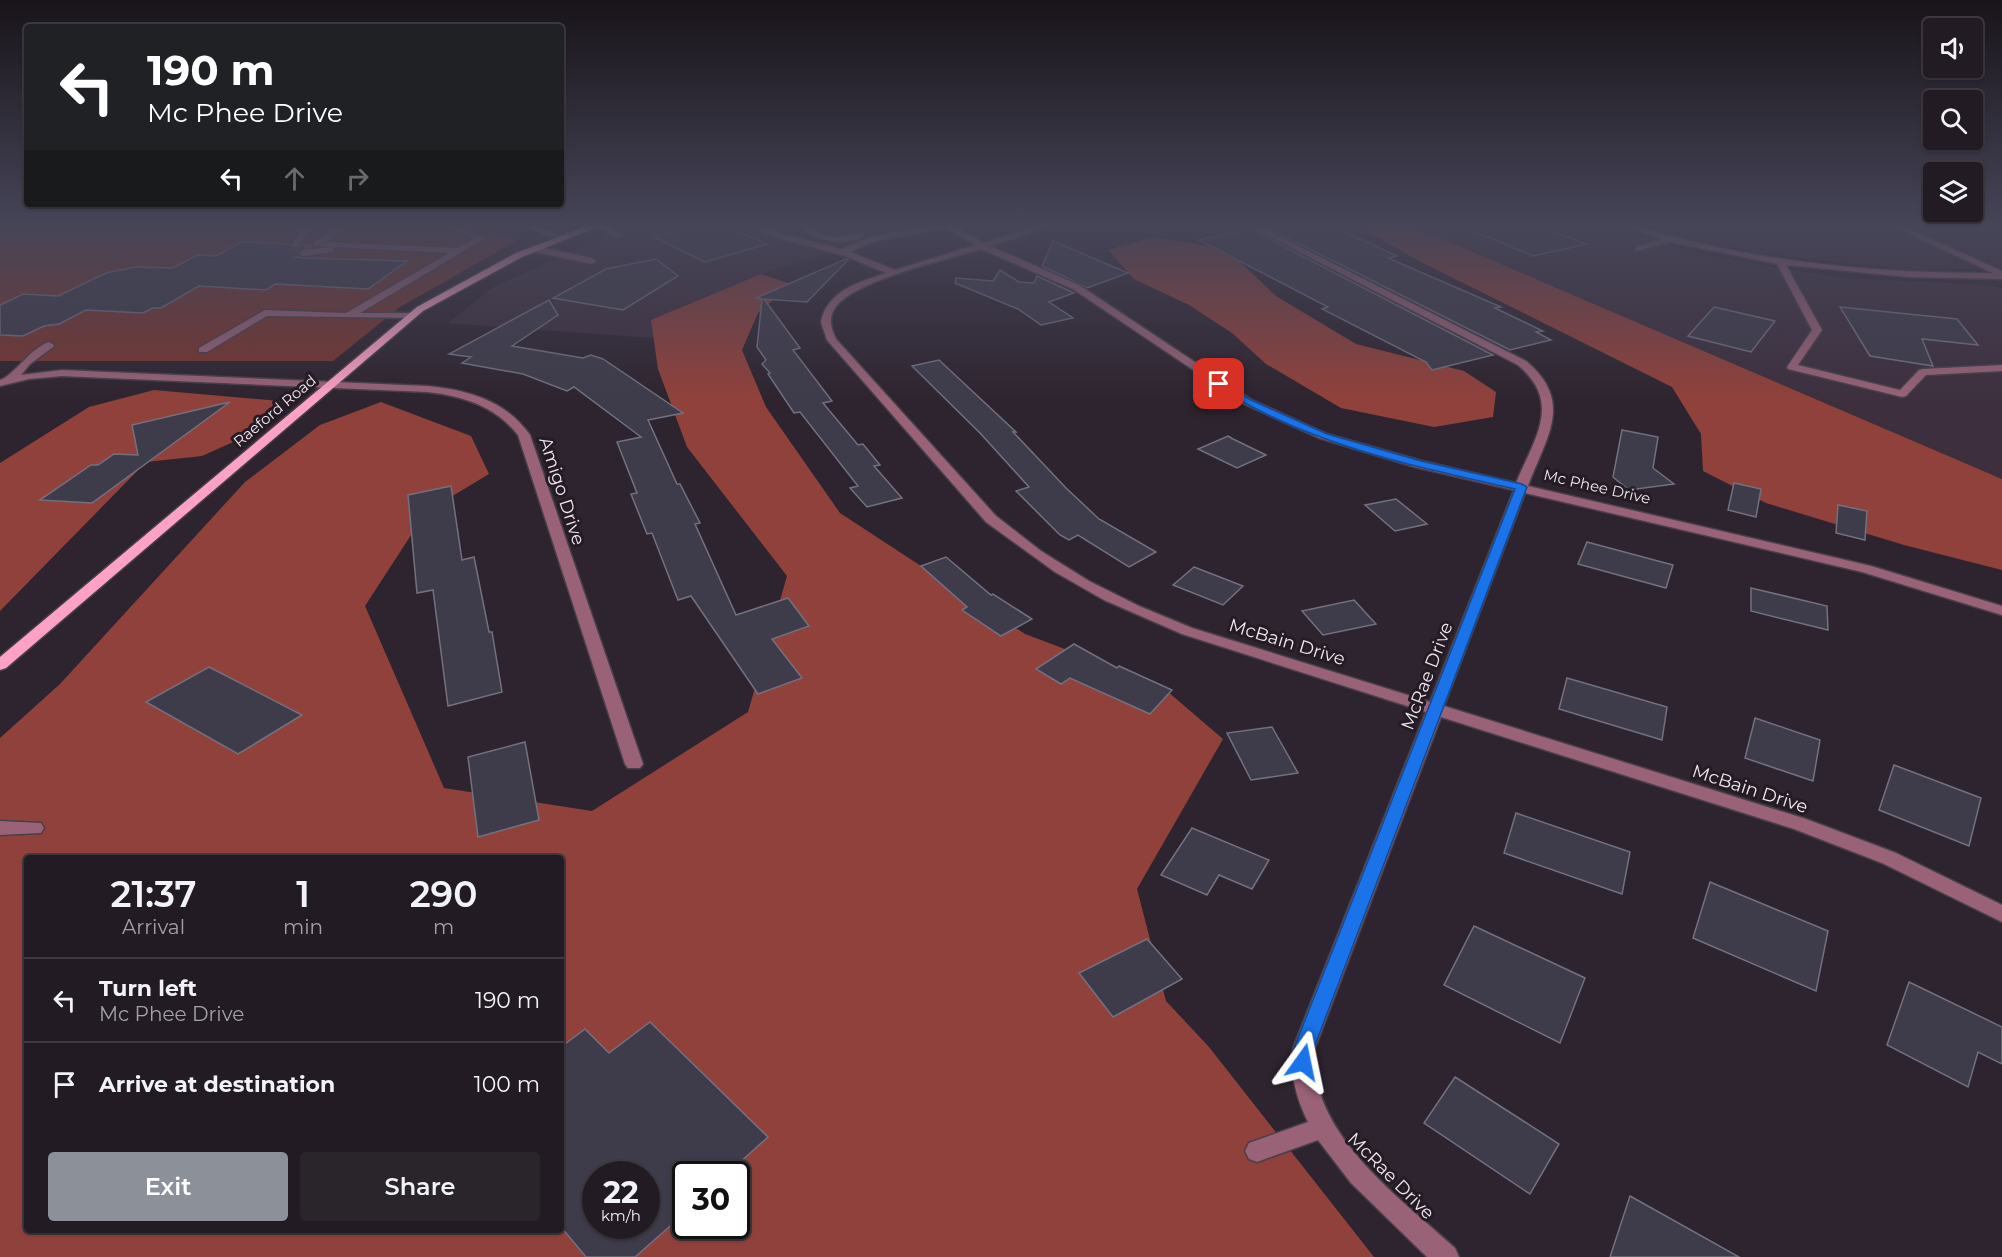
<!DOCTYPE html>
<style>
body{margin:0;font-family:Montserrat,sans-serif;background:#2a242b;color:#f1f3f6;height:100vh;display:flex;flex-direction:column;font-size:22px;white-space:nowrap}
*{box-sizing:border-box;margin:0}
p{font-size:20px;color:#a2a1a6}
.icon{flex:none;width:33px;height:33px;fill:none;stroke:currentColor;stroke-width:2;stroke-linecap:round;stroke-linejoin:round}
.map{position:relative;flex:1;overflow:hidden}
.side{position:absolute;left:24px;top:855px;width:540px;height:378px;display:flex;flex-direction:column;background:#221b23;border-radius:6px;box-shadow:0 2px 4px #0004,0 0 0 2px #3f3941}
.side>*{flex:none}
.top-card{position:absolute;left:24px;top:24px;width:540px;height:183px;border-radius:6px;box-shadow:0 2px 4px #0004,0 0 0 2px #3f3941;background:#202124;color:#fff;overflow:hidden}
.buttons{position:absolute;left:1923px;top:18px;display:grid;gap:12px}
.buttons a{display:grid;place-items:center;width:60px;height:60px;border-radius:6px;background:#221b23;box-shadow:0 2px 4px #0004,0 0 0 2px #3f3941;font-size:30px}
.speed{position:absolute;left:582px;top:1161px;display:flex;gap:12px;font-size:30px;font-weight:700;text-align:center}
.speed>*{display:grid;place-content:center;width:78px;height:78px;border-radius:50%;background:#221b23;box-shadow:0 2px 4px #0004,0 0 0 2px #3f3941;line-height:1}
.speed small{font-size:15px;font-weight:400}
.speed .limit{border:3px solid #111;border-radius:9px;background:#fff;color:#111}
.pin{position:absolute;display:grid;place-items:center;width:51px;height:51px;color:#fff;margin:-26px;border-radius:12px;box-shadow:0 3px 9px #0006}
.me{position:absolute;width:66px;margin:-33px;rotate:12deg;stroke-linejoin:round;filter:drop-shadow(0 0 4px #0008)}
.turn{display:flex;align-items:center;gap:21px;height:126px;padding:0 24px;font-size:27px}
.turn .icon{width:78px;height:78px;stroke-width:2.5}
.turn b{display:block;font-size:42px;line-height:51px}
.lanes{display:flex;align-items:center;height:57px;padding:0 24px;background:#0003;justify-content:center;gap:30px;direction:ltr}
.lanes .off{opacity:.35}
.eta{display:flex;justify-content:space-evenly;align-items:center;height:102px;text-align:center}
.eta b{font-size:36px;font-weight:600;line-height:42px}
.primary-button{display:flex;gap:12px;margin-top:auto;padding:12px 24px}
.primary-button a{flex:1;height:69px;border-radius:6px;background:#8c9099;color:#fff;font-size:24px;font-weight:600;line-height:69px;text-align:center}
.primary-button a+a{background:#2a242b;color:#f1f3f6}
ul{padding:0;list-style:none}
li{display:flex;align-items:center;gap:18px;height:84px;padding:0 24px;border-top:2px solid #3f3941}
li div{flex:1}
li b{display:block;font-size:22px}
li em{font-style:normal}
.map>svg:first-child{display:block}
.built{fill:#3d2f3e}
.green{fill:#783630}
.forest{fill:#91413b;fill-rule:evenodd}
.building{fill:#3e3c4a;stroke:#737080;stroke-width:1.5;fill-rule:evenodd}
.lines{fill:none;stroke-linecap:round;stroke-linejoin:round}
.minor-tunnel{stroke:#4b414c;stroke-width:9;stroke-dasharray:9 4.5;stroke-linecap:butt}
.minor-casing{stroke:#493f4a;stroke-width:3}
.major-casing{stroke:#493f4a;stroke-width:3}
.minor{fill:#996277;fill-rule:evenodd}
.major{fill:#fea2c5;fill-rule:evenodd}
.route{fill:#1a73e8;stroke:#114b97;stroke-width:1.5}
.labels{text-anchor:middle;stroke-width:6;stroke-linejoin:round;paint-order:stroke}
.far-street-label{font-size:15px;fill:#eee7ef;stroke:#251b25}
.street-label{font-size:18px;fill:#eee7ef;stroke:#251b25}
</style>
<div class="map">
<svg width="2002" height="1257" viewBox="0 0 2002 1257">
<rect width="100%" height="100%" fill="#2e242f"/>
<g class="built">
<polygon points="634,225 924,225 761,274 701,299 722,343 448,323 493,287"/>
<polygon points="1410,225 1603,225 1708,256 1843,278 1988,285 2002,288 2002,479"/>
<polygon points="1645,225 2002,225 2002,268 1914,270 1841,263 1760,253 1682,237"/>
</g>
<polygon class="green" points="0,225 477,225 518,240 400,307 333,361 0,361"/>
<g class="forest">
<polygon points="1355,225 1410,225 2002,479 2002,570 1904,545 1766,503 1703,471 1701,434 1672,387 1421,262"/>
<polygon points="1153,237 1208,246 1240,262 1276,296 1356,344 1464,371 1496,392 1493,417 1434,427 1341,408 1266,364 1232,333 1189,305 1134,279 1108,250"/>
<path d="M761 274 791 284 758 313 742 350 766 407 840 513 1025 634 1160 685 1223 739 1137 889 1166 1001 1209 1047 1374 1257H0V738L60 684 245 482 320 425 381 402 471 436 489 474 426 512 365 606 444 788 592 811 748 712 787 576 687 447 658 369 651 320ZM27 858H561V1230H27ZM596 1174H646V1226H596ZM686 1174H736V1226H686Z"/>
<polygon points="154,390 280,401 242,438 202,456 146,462 0,611 0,463 89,407"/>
</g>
<g class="building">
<polygon points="701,225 723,225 767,244 705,262 654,237"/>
<polygon points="1330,225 1397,256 1388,258 1501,307 1495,308 1543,331 1536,332 1551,340 1510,350 1264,226"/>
<polygon points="1459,225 1536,225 1587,244 1533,256"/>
<polygon points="1250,229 1493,355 1432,370 1426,362 1322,309 1328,307 1199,240"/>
<polygon points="1053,241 1128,273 1087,288 1042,266"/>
<polygon points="242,242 289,244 292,249 298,249 302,245 312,246 298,251 299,255 296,257 303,258 407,261 368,289 275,284 266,290 199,286 161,308 153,308 143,313 86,310 59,324 44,326 23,336 0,335 0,305 23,294 58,296 106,273 135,267 173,268 197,255 216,256"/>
<polygon points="656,259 678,276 623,310 553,298 606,269"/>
<polygon points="846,259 848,260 807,302 764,299 800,348 793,350 832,401 823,403 858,445 863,444 880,465 874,466 902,498 867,507 850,488 858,486 800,412 794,413 768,374 770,373 762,364 766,360 757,347 762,299 756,298"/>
<polygon points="1000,270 1019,282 1034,283 1037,276 1074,293 1049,302 1073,318 1041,325 1018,309 955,283 956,278 993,281"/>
<polygon points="549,300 558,315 512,346 583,358 591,355 603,359 683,413 648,420 677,484 680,484 700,523 695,524 736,615 788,598 809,626 772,639 802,678 758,694 691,596 678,600 652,533 647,534 631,494 637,493 617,442 641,437 574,387 567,391 523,374 462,363 471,357 449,354"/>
<polygon points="1714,307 1775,321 1751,352 1688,336"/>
<polygon points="1840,307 1957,319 1978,345 1922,339 1933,366 1870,356"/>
<polygon points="939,360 1016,432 1013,432 1066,488 1099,519 1156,552 1129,567 1078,535 1069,540 1060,535 1016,491 1029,487 980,433 912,366"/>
<polygon points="230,402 92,503 40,500 91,465 98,465 114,454 138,455 132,425"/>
<polygon points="1622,430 1658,437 1653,468 1674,484 1629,490 1613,477"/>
<polygon points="1228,436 1233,439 1266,455 1237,468 1198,449"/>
<polygon points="1734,483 1761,489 1756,517 1728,510"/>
<polygon points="451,486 462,560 474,557 489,632 492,632 502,692 448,706 433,590 417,593 408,495"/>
<polygon points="1396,499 1427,524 1395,531 1365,505"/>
<polygon points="1838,505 1867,511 1865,540 1836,533"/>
<polygon points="1587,542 1673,565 1666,588 1578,564"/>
<polygon points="946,557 991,595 993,594 1032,619 1001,636 962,610 967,607 921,566"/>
<polygon points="1194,567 1243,586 1223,605 1173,585"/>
<polygon points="1751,588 1827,606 1828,630 1751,611"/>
<polygon points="1354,600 1376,624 1323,635 1302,611"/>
<polygon points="1074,644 1117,668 1119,666 1172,690 1150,714 1070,678 1061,684 1036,669"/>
<polygon points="209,667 302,715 238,754 146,702"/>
<polygon points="1567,678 1667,707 1662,740 1559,709"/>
<polygon points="1755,718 1820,740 1813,781 1745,758"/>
<polygon points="1272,727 1298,773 1251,780 1227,733"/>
<polygon points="525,742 539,820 478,837 468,757"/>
<polygon points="1894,765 1981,798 1969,846 1879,810"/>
<polygon points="1516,813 1630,852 1622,894 1504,853"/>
<polygon points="1192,828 1269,860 1252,889 1219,875 1207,895 1161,875"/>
<polygon points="1710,882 1828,931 1816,991 1693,938"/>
<polygon points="1474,926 1585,978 1560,1043 1444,985"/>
<polygon points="1147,939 1182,979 1113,1017 1079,973"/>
<polygon points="1909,982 2002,1027 2002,1064 1978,1052 1968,1087 1887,1045"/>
<path d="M650 1022 768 1137 727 1174H686V1212L635 1257H586L561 1227V1047L585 1029 609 1053ZM596 1174H646V1226H596Z"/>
<polygon points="1455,1077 1559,1144 1530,1194 1424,1123"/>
<polygon points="1630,1196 1739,1257 1610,1257"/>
</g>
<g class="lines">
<g class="minor-tunnel">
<polyline points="850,225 856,230"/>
<polyline points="295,245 291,249 303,253"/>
</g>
<defs>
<g id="minor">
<polygon points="305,225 313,225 298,247 292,247 291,245"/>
<polygon points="340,225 350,225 326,242 457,248 475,238 438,225 450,225 486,238 360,313 411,313 416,316 414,318 267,316 207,352 199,352 199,348 265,310 346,313 449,253 314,246 314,242"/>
<polygon points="523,225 535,225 566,238 559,240"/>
<polygon points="593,225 604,225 624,236 617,238"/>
<path d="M751 225H762L780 233 841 249 870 237 934 225H954L983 243 1040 225H1052L990 246 1079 285 1252 400 1327 434 1422 461 1516 483C1534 439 1563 403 1518 365L1247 225H1257L1526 361C1575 402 1546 437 1528 486L1871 566 2002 606V615L1862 572 1525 493 1444 706 1806 819 1896 853 2002 905V922L1882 863 1794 829 1441 717 1315 1048C1307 1132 1399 1197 1455 1248L1459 1257H1427L1351 1183 1318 1140 1257 1162 1249 1159 1245 1151 1249 1143 1308 1122C1296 1098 1290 1075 1293 1048L1426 712 1182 634 1104 600 1055 572 986 522 827 340 821 322C827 291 859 282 886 273L845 256 774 237ZM946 228 975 245 895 270 850 252 875 241ZM981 249 1073 289 1244 404 1319 438 1415 467 1514 490 1430 702 1192 628 1139 606 1089 581 1041 551 996 516 836 339C831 329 828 318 835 308 854 280 947 260 981 249Z"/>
<path d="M799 225C809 225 812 230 821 234 834 239 848 236 861 232L865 235C845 248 815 242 799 225Z"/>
<path d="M1621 225H1633C1751 262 1870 273 1993 273L1890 225H1901L2002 271V279L1909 277 1786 265 1822 330 1798 365 1900 390 1919 370 1923 369 2002 365V371L1926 375 1906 396 1902 397 1788 369 1787 367 1812 330 1777 264 1670 242 1636 251V247L1661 239Z"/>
<polygon points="535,246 592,258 596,261 592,264 532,251 531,249"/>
<polygon points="330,247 333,248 333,252 303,256 299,253 303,250"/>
<path d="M49 342 54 345 53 347 30 364 21 375 62 370 427 386C468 390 505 400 530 435L643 764 640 768H628L625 764 518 435C495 406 463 396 427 392L62 376 29 379 0 386V380C14 376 29 349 49 342Z"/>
<polygon points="0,821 41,823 44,828 41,833 0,835"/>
</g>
<polygon id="major" points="590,225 602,225 522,257 423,311 6,668 0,670 0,657 417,307 516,253"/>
</defs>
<use href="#minor" class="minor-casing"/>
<use href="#major" class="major-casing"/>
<use href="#minor" class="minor"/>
<use href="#major" class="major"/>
</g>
<linearGradient id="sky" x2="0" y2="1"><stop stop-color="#19141a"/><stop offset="0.56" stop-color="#464558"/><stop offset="1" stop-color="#464558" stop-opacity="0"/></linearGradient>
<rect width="2002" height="401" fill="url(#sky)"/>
<path class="route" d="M1219 381 1251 400 1327 434 1421 461 1522 484 1527 487 1314 1048 1313 1062 1310 1069 1303 1071 1296 1069 1293 1062 1294 1048 1515 489C1412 466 1306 444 1216 386L1214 384Z"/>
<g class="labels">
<g class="far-street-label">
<text transform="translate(275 411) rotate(-40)" y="5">Raeford Road</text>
<text transform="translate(1597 487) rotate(13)" y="5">Mc Phee Drive</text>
</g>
<g class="street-label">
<text transform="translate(562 491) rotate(72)" y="6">Amigo Drive</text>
<text transform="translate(1287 642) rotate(17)" y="6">McBain Drive</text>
<text transform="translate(1427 676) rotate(-69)" y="6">McRae Drive</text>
<text transform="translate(1750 789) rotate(18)" y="6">McBain Drive</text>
<text transform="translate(1391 1176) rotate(45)" y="6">McRae Drive</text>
</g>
</g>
</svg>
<div class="buttons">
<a><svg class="icon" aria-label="sound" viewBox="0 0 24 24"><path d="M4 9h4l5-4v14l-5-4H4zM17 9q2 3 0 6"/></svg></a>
<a><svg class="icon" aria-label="search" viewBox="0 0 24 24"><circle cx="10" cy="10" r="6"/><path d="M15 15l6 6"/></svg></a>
<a><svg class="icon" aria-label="layers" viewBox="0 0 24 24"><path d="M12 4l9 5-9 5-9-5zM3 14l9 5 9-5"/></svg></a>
</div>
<div class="speed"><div>22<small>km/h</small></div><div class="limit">30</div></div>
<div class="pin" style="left:1219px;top:384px;background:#d93025"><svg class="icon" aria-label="arrive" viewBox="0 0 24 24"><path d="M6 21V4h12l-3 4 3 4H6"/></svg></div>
<svg class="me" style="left:1303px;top:1062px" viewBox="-20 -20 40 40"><path d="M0-17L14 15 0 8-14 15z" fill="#1a73e8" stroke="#fff" stroke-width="4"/></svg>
<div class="top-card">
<div class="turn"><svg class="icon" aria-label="left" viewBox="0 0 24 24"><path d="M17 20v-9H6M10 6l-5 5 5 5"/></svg><div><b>190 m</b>Mc Phee Drive</div></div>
<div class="lanes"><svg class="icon" aria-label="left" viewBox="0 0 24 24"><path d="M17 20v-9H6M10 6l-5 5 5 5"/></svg><svg class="icon off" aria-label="ahead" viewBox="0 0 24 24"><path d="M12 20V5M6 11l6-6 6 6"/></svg><svg class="icon off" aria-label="right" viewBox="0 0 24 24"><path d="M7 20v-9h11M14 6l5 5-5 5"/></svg></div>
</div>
<section class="side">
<div class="eta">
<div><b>21:37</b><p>Arrival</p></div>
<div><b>1</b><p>min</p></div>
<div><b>290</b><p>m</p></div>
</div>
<ul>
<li><svg class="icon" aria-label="left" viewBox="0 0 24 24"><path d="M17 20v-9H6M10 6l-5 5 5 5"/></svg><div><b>Turn left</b><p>Mc Phee Drive</p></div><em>190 m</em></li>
<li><svg class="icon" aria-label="arrive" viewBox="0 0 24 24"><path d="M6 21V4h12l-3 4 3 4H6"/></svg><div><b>Arrive at destination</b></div><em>100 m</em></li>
</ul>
<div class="primary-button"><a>Exit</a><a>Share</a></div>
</section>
</div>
